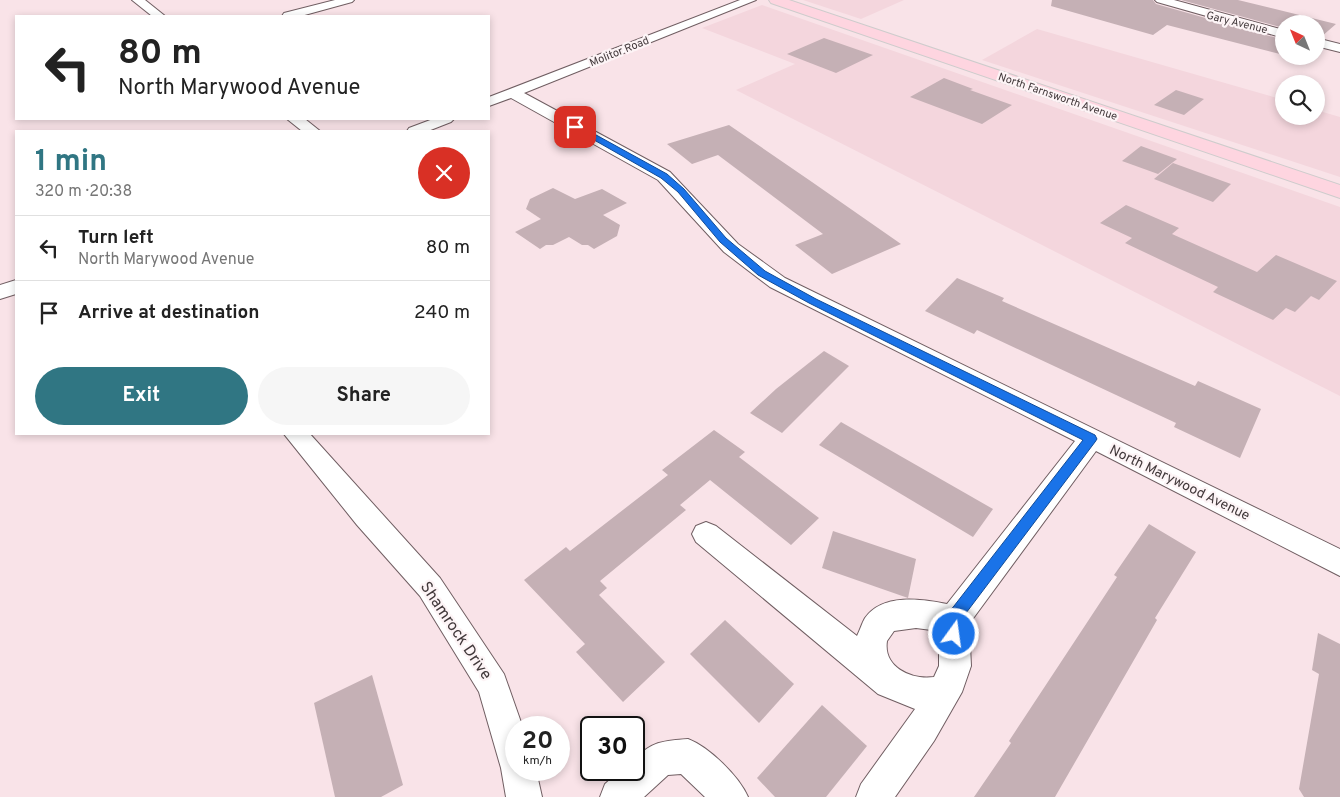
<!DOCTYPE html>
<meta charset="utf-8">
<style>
body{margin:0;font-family:Overpass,sans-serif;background:#f6f6f6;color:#222;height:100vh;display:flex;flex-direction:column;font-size:19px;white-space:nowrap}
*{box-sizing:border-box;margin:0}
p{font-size:16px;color:#767676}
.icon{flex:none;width:28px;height:28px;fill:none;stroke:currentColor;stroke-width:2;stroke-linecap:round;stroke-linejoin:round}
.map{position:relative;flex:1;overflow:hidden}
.side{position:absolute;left:15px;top:130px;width:475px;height:305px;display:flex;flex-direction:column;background:#fff;border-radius:0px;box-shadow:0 2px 8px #0003}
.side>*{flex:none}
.hud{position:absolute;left:15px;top:15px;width:475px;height:105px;border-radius:0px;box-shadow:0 2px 8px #0003;background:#fff;color:#222;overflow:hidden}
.needle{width:32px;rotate:317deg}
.fabs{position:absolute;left:1275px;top:15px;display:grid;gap:10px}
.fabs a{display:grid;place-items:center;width:50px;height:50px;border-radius:50%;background:#fff;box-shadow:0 2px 8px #0003;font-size:25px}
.speed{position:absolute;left:505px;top:716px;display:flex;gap:10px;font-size:25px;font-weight:700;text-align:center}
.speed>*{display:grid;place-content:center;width:65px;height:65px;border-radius:50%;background:#fff;box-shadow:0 2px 8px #0003;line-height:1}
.speed small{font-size:12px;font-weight:400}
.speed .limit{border:2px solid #111;border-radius:8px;background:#fff;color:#111}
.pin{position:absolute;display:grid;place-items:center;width:42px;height:42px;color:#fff;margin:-21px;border-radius:10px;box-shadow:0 2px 8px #0006}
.me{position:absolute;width:55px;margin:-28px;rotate:14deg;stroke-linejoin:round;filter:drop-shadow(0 0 4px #0008)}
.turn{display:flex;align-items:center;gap:18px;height:105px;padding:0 20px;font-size:22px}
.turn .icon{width:65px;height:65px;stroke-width:2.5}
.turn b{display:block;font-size:35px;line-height:42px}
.round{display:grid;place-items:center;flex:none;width:52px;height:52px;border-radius:26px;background:#f6f6f6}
.headline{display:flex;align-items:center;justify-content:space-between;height:85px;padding:0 20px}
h1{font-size:30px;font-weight:700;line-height:38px;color:#307683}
.action{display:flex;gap:10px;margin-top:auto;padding:10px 20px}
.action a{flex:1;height:58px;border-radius:30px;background:#307683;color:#fff;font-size:20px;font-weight:700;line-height:58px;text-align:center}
.action a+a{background:#f6f6f6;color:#222}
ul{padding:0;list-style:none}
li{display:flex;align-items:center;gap:15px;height:65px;padding:0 20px;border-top:1px solid #e0e0e0}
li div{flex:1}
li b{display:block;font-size:19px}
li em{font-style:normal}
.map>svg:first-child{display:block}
.built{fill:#f4d6dd}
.building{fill:#c5b0b5}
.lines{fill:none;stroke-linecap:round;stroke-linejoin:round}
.minor-casing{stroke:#705e62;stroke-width:2}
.major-casing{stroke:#cecccc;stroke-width:2}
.minor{fill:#fff;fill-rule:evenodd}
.major{fill:#fed5e0;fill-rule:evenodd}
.route{fill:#1a73e8;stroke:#114b97}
.labels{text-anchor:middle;stroke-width:4.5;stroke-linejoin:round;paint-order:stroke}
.far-street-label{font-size:11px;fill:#42393b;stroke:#fdf4f6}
.street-label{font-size:14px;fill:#42393b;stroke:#fdf4f6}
.near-street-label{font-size:16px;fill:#42393b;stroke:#fdf4f6}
</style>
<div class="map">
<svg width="1340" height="797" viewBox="0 0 1340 797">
<rect width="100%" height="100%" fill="#f9e3e8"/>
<g class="built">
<polygon points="803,0 904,0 861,19"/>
<polygon points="762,5 1340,207 1340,396 736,90 795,64 702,28"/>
<polygon points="1037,29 1284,100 1284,116 1316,116 1316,110 1340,117 1340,177 982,60"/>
</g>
<g class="building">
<polygon points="1052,0 1153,0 1156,4 1284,40 1284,55 1167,25 1153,35 1051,6"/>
<polygon points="1181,0 1238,0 1336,24 1321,37 1316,36 1316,24 1284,24 1284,28"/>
<polygon points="824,38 873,55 836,73 787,54"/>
<polygon points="944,78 973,89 970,90 1012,105 982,124 910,97"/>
<polygon points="1176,90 1204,99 1184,115 1154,105"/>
<polygon points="729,125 812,182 901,244 832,274 795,245 823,234 718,155 692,164 667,144"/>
<polygon points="1141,146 1177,159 1158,174 1122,161"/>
<polygon points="1173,163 1231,184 1213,202 1154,179"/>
<polygon points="553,188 575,199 602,189 627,203 603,215 620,225 617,236 594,249 588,245 582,245 569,237 553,245 546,245 540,249 515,232 541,219 526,209 530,199"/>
<polygon points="1126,205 1179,228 1172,234 1257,272 1276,255 1337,281 1319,300 1311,296 1295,312 1286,308 1273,320 1213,292 1218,287 1125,243 1132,238 1100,223"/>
<polygon points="957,278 1004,298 1002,301 1195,386 1198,381 1261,409 1240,458 1174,427 1176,423 977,330 974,334 925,311"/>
<polygon points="824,351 849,366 782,433 750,413 776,389"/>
<polygon points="841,422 993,509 973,537 819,445"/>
<polygon points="714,430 745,452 739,457 819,518 791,545 710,480 680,505 686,510 600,581 607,588 599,595 665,662 623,702 576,652 585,644 524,580 566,547 570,551 668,475 662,470"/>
<polygon points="1149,524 1196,552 1155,618 1157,620 1055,797 974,797 1011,743 1009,741 1117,577 1114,575"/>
<polygon points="833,531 916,559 908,598 822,568"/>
<polygon points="725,620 794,684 759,723 690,654"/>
<polygon points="1318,633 1340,644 1340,797 1304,797 1299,789 1319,674 1312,670"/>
<polygon points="372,675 403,785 381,797 335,797 314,703"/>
<polygon points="822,705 867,746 826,797 775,797 757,778"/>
</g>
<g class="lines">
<defs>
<g id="minor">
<polygon points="132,0 145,0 165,16 152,16"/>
<polygon points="335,0 354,0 352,2 301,16 282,16 284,13"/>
<path d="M740 0H756L524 93 670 172 738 244 785 278 1340 549V576L1096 451 969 624 971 666 962 692 934 741 895 797H856L861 784 915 709 878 694 696 542 692 534 696 526 706 522 716 526 857 636C860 630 862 623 865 618 883 593 921 599 947 604L1075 441 770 287 724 252 658 180 511 98 489 106V97ZM916 628 939 631V666L934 677C911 680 883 667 887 641L894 631Z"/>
<polygon points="1155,0 1174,0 1284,30 1284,38 1157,2"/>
<polygon points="1316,38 1340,44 1340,52 1316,46"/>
<polygon points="287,119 305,119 320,131 302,131"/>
<polygon points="433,119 454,119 451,122 428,131 407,131 409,128"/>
<polygon points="16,280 16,294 0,299 0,285"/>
<polygon points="284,434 310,434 440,578 504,674 523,728 516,728 516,770 536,770 542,797 506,797 501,768 479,692 420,596 357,525"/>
<path d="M688 739C709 747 739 776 748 797H705L681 774 668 775 644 797H600L605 784 621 770H634V759C654 741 662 741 688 739Z"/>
</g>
<polygon id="major" points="769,0 789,0 1340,185 1340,198 771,3"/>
</defs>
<use href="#minor" class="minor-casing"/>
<use href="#major" class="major-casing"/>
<use href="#minor" class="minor"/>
<use href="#major" class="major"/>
</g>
<polygon class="route" points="573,125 578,125 667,174 684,189 726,238 765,271 816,299 1095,435 1097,439 1095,442 960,621 961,634 959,638 954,641 948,638 945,620 947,615 1083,440 809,303 758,275 720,242 678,192 661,178 573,128"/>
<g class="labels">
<g class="far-street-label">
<text transform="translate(1237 22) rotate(14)" y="4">Gary Avenue</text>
<text transform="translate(619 51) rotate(-22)" y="4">Molitor Road</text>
<text transform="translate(1058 96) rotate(19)" y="4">North Farnsworth Avenue</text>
</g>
<g class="street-label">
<text transform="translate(1180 482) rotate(26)" y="5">North Marywood Avenue</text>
</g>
<g class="near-street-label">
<text transform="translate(457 630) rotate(56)" y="6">Shamrock Drive</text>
</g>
</g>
</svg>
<div class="fabs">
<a><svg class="needle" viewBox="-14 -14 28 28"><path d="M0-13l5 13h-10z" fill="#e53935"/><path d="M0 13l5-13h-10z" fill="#767676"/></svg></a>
<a><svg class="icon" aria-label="search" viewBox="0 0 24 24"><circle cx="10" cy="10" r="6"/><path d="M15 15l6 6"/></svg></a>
</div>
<div class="speed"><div>20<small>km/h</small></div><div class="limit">30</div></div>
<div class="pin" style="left:575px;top:127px;background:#d93025"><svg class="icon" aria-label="arrive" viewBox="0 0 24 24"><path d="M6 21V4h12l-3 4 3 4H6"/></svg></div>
<svg class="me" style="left:954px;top:634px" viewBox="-20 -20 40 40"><circle r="17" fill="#1a73e8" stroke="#fff" stroke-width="3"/><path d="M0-11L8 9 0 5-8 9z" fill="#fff"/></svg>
<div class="hud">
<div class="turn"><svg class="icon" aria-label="left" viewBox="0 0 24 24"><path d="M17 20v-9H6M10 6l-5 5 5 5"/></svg><div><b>80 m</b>North Marywood Avenue</div></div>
</div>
<section class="side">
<div class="headline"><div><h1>1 min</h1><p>320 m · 20:38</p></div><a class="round" style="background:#d93025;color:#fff"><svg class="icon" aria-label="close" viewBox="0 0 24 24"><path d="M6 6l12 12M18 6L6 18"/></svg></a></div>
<ul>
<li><svg class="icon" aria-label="left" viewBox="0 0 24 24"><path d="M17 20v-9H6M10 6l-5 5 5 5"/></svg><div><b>Turn left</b><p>North Marywood Avenue</p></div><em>80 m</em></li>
<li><svg class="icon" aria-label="arrive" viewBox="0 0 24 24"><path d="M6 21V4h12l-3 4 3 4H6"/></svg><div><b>Arrive at destination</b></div><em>240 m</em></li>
</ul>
<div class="action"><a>Exit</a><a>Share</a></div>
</section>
</div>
